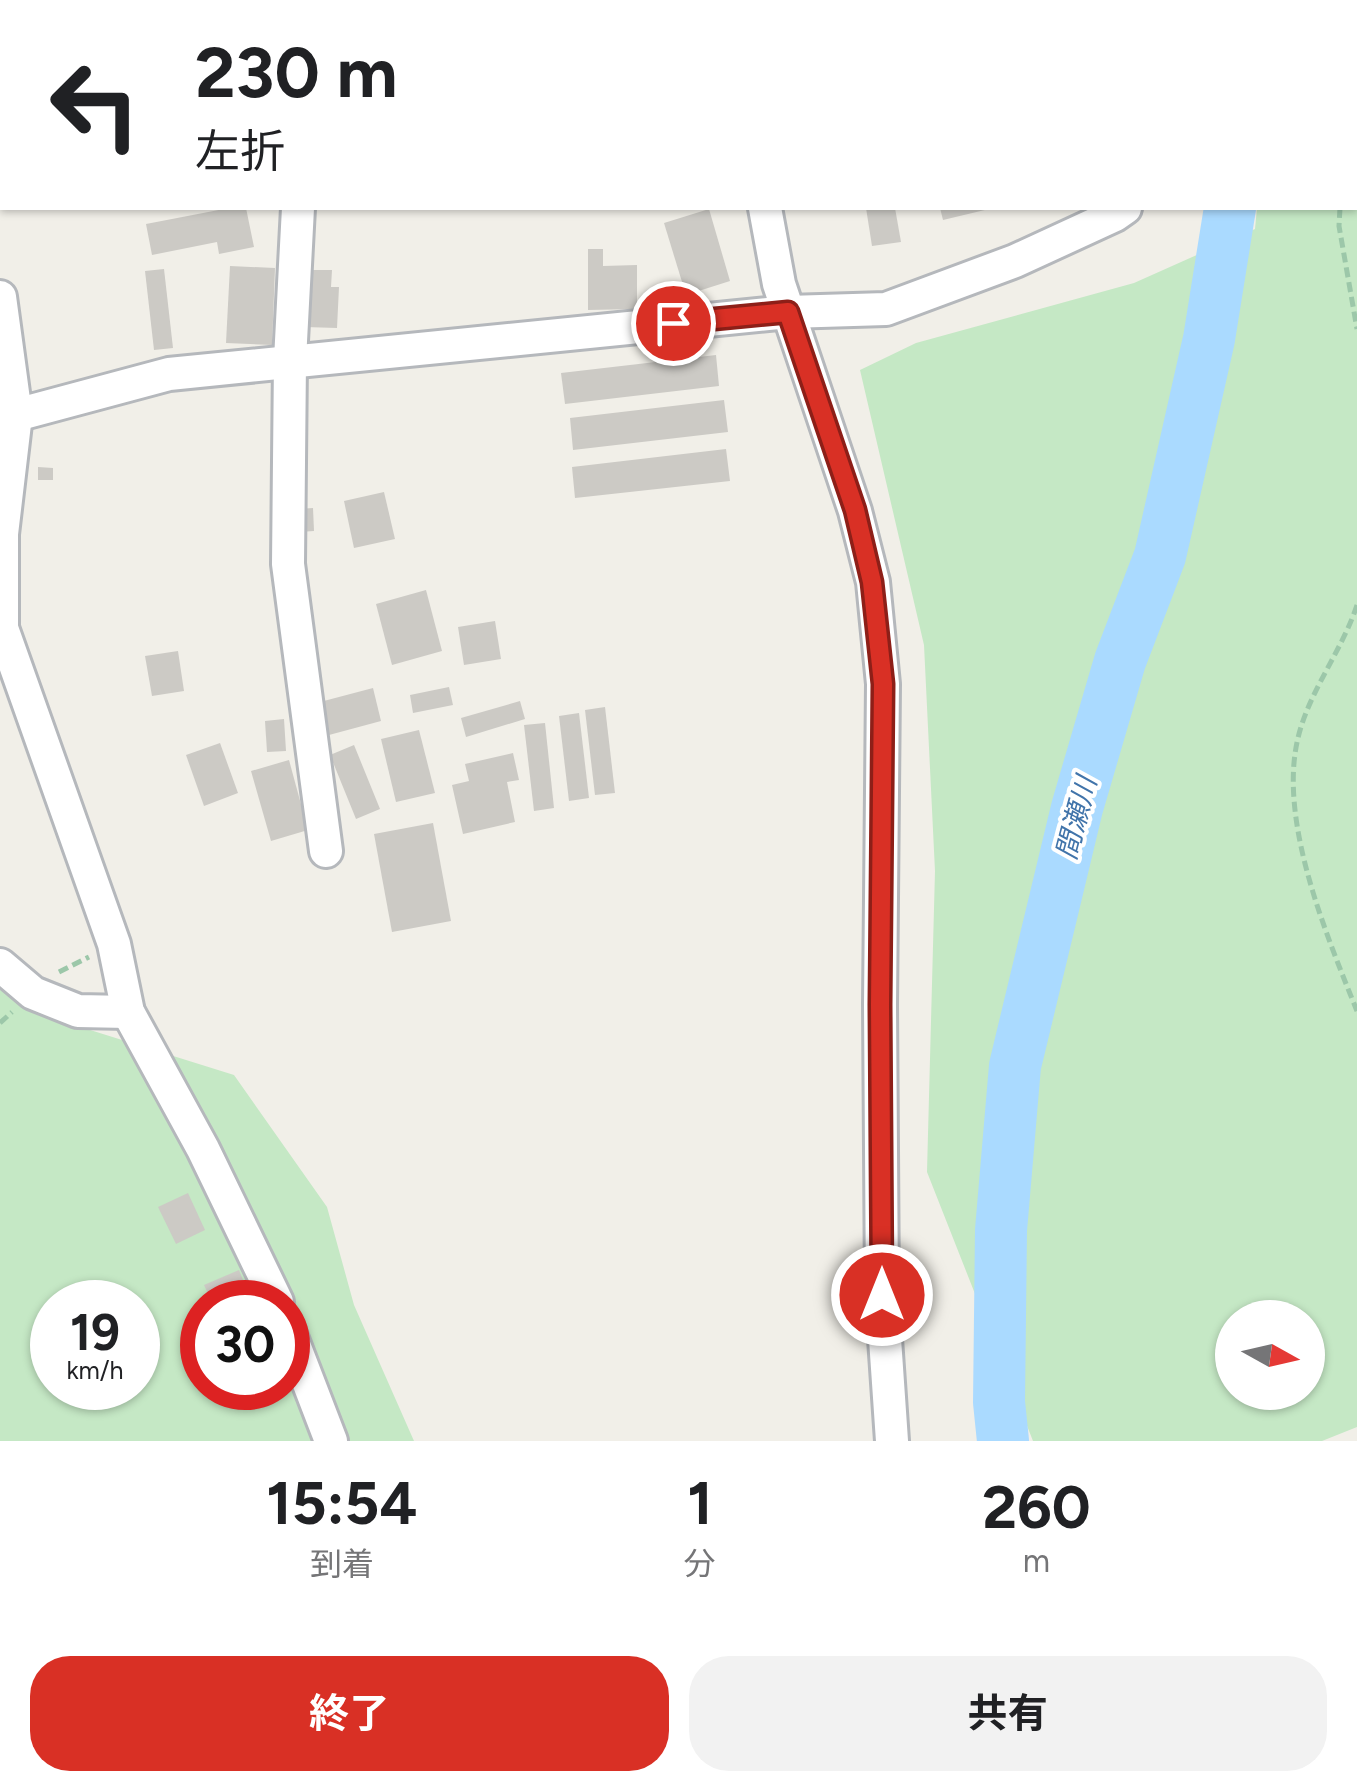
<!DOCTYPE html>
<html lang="ja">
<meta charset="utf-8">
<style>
body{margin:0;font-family:Figtree,"Noto Sans JP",sans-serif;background:#f2f2f2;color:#202124;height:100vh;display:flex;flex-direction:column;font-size:38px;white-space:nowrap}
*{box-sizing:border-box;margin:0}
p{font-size:32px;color:#757577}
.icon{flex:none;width:55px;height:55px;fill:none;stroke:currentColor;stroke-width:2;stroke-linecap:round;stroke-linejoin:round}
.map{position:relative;height:1441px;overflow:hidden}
.side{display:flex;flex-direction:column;background:#fff;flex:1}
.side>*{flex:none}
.hud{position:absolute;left:0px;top:0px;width:1358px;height:210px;box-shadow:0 2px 8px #0004;background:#fff;color:#202124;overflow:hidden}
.needle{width:65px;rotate:98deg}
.fabs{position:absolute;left:1215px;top:1300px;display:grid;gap:20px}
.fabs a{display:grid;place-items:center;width:110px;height:110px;border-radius:50%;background:#fff;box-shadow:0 2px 8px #0004;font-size:50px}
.speed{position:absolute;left:30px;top:1280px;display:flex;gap:20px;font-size:50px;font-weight:700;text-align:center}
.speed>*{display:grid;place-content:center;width:130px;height:130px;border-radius:50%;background:#fff;box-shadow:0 2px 8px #0004;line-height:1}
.speed small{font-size:25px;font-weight:400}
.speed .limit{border:15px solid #d22;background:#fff;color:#111}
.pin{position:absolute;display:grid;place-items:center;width:85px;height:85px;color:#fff;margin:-42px;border:5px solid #fff;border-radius:50%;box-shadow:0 2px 10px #0007}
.me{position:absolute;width:110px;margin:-55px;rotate:0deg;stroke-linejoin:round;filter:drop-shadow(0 0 8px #0008)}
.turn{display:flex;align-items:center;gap:35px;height:210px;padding:0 30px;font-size:45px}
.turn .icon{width:130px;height:130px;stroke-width:2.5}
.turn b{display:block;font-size:70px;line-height:85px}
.eta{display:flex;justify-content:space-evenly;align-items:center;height:170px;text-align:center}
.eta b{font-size:60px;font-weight:700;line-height:70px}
.button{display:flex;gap:20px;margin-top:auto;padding:20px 30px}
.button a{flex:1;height:115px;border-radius:40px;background:#d93025;color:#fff;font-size:40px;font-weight:700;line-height:115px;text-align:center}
.button a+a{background:#f2f2f2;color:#202124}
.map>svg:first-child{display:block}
.green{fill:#c5e8c5;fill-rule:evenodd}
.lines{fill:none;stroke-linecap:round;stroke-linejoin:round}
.river{stroke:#aadaff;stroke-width:52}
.building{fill:#cccac5}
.street-casing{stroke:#b5b8bc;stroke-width:38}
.path{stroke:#9cc7a9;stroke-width:5;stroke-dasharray:10 5;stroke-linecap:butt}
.street{stroke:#fff;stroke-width:32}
.route-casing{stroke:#8d1f18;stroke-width:25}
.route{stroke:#d93025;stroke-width:18}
.labels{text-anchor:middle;stroke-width:8;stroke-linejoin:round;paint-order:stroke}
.water-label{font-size:28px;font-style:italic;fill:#4174aa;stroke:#fff}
</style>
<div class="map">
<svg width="1357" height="1441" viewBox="0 0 1357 1441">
<rect width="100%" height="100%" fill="#f1efe8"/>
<g class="green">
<path d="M1280 0H1357V1427L1322 1441H1033L927 1172 935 871 924 645 860 370 916 343 1134 283 1255 229 1257 208H1355V2H1279ZM1232 1318H1308V1392H1232Z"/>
<path d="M0 981 39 1014 234 1075 327 1207 354 1305 414 1441H0ZM52 1302H138V1388H52ZM202 1302H288V1388H202Z"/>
</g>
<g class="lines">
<g class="river">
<polyline points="1246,2 1246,0"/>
<polyline points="1003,1441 999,1402 1001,1230 1015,1066 1077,808 1120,661 1160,556 1209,339 1230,208"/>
</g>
</g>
<g class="building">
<polygon points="229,208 246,208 254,247 219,254 217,242 152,255 146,224"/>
<polygon points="866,208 895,208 901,242 872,246"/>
<polygon points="940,208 989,208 989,209 943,220"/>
<polygon points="709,209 730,281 686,295 664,223"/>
<polygon points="588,249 603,249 603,266 637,265 637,309 588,310"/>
<polygon points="230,266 275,268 272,345 226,343"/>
<polygon points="164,269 173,348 154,350 145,271"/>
<polygon points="308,270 332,270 331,287 339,287 337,328 305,327"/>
<polygon points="716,355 719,386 565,404 561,373"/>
<polygon points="724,400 728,432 573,450 570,418"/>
<polygon points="726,449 730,481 575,498 572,467"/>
<polygon points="38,467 53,468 53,480 38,480"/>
<polygon points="384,492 395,539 354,548 344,501"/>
<polygon points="313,508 314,531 299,532 298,509"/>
<polygon points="426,590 442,651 392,665 376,604"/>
<polygon points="495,621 501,659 464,665 458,627"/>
<polygon points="178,651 184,691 152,696 145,656"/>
<polygon points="449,687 453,705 413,713 410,695"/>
<polygon points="373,688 381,721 329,735 320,702"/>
<polygon points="520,701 525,719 466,737 461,718"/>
<polygon points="605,707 615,793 595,795 585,710"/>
<polygon points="579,713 589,798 569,801 559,716"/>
<polygon points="284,719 286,751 267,752 265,721"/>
<polygon points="545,723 554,808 534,811 524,725"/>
<polygon points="419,730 435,793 396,802 381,739"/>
<polygon points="220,743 238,793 204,806 186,755"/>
<polygon points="354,745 380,809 356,819 330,755"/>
<polygon points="513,753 519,780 507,782 515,822 463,834 452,785 469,781 465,764"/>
<polygon points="289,760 308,830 271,841 251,771"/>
<polygon points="433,823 451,921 392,932 374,834"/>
<polygon points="188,1193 205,1230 176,1244 158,1207"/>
<polygon points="239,1270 252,1302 212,1302 204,1285"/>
<polygon points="67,1388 117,1388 118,1394 69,1400"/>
</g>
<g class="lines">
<defs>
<g id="street">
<polyline points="735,0 735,2"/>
<polyline points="310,2 310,0"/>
<polyline points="298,208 290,360 288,564 326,851"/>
<polyline points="765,208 779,284 855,511 873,582 883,684 880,1005 882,1295 892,1441"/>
<polyline points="0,297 16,415 2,534 2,628 114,944 128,1012 203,1149 277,1302"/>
<polyline points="16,415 169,374 788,312 886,309 1015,261 1115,215 1125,208"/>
<polyline points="0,965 33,993 78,1011 128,1012"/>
<polyline points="288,1329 331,1441"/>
</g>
</defs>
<use href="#street" class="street-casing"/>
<g class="path">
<polyline points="1355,20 1357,12"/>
<polyline points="1340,208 1339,226 1357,329"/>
<path d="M1357 605C1342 651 1309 691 1298 738 1278 820 1326 934 1357 1011"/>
<polyline points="59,972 89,957"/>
<polyline points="0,1023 12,1012"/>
</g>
<use href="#street" class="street"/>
</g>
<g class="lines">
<defs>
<polyline id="route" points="673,323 788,312 855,510 872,582 883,684 880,1005 882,1295"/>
</defs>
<use href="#route" class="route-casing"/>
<use href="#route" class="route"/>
</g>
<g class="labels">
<g class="water-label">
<text transform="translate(1076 818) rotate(-75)" y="10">間瀬川</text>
</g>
</g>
</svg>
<div class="fabs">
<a><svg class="needle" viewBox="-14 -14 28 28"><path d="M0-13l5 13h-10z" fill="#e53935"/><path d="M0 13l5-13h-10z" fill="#757577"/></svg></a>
</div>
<div class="speed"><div>19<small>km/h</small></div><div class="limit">30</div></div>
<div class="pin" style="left:673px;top:323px;background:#d93025"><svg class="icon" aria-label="arrive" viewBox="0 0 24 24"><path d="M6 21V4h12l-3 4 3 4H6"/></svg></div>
<svg class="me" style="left:882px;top:1295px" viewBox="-20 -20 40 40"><circle r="17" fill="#d93025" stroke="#fff" stroke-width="3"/><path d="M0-11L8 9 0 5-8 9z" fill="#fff"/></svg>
<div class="hud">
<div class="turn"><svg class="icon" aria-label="left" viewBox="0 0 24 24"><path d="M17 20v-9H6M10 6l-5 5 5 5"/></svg><div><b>230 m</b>左折</div></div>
</div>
</div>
<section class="side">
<div class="eta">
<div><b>15:54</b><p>到着</p></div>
<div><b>1</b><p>分</p></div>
<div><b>260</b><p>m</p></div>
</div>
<div class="button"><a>終了</a><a>共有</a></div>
</section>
